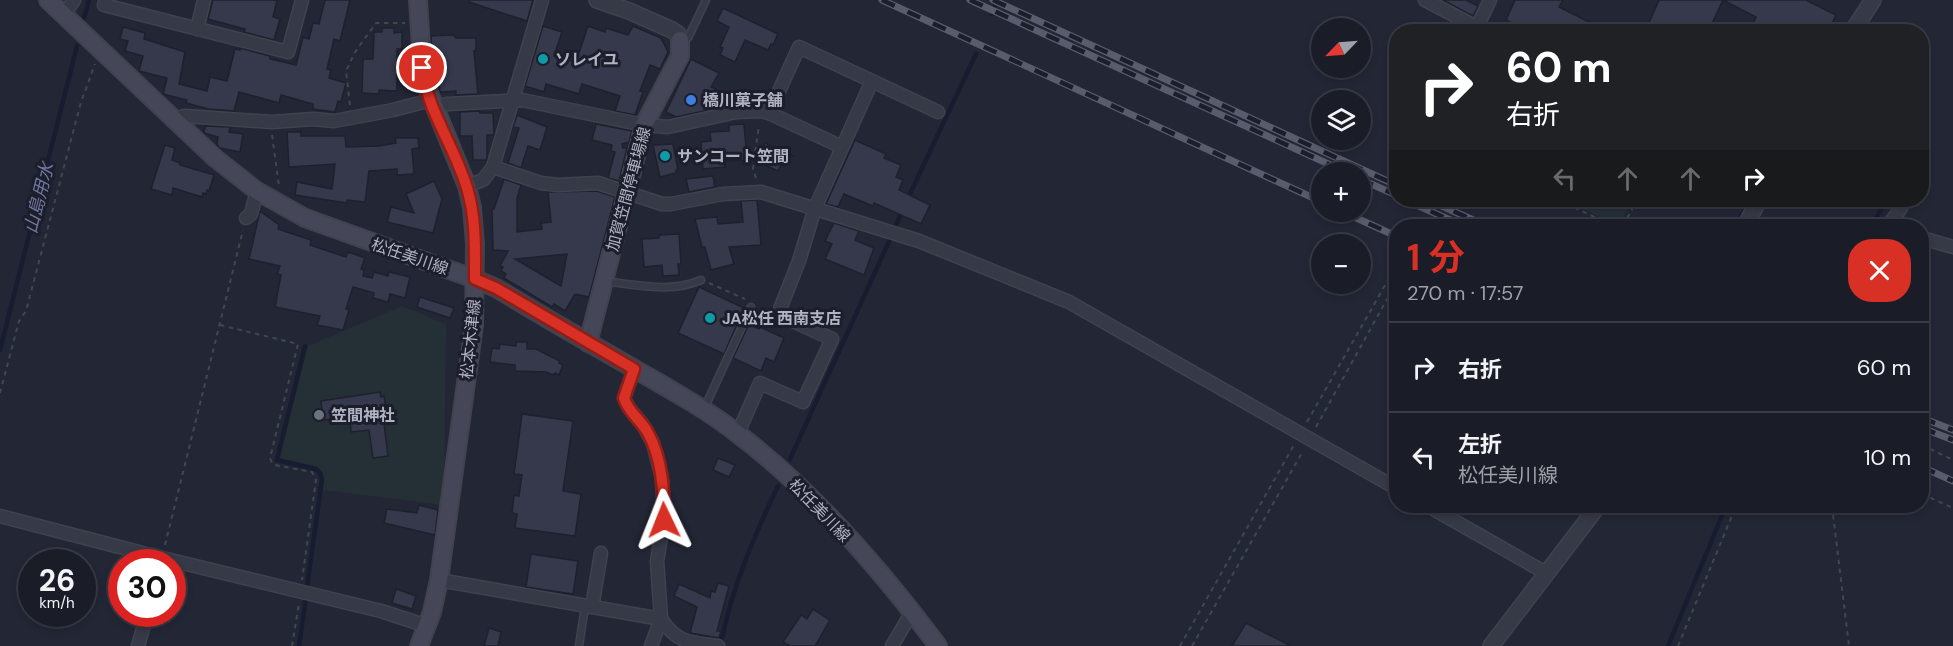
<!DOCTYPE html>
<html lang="ja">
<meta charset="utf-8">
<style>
body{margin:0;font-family:"DM Sans","Noto Sans JP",sans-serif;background:#232530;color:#f1f3f6;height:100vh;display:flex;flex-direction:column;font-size:22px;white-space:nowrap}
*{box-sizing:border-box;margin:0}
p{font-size:20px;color:#9fa1a8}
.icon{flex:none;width:33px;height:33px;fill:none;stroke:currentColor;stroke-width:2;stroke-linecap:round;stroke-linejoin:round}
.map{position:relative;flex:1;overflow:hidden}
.sheet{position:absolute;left:1389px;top:219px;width:540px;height:294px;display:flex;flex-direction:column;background:#1a1c28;border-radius:24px;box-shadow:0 3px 9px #0003,0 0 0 2px #383a45}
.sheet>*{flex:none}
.guide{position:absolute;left:1389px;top:24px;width:540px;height:183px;border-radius:24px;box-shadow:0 3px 9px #0003,0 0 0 2px #383a45;background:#202124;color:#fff;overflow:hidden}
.needle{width:39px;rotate:245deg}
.controls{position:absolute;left:1311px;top:18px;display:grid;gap:12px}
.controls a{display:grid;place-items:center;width:60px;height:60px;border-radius:50%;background:#1a1c28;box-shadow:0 3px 9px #0003,0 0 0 2px #383a45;font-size:30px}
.speed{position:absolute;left:18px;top:549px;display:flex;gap:12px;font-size:30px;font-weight:700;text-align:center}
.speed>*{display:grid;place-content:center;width:78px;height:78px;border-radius:50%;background:#1a1c28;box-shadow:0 3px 9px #0003,0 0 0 2px #383a45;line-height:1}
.speed small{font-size:15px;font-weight:400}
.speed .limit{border:9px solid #d22;background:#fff;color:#111}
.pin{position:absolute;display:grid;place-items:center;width:51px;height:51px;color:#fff;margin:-26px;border:3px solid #fff;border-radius:50%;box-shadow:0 2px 6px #0007}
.me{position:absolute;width:66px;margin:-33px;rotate:358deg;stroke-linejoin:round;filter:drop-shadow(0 0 4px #0008)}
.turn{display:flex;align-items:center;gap:21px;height:126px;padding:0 18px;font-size:27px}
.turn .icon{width:78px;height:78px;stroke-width:2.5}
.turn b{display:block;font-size:42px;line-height:51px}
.lanes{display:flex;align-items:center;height:57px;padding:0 18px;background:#0003;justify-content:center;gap:30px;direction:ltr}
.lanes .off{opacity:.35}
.round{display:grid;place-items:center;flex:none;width:63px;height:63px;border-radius:24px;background:#232530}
.head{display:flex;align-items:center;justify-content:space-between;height:102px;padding:0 18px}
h1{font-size:36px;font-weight:700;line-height:45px;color:#d93025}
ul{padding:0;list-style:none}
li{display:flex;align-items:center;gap:18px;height:90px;padding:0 18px;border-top:2px solid #383a45}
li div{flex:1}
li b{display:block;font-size:22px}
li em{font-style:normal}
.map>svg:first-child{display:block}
.green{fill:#253036}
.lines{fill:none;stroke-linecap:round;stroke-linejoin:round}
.stream{stroke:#181c31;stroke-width:4.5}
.building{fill:#36394c;stroke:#1e202d;stroke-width:1.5;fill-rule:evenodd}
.service-casing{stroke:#40424f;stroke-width:9}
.minor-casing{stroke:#40424f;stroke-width:15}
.tertiary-casing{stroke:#40424f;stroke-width:18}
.secondary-casing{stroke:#40424f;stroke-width:20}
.path{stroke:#3e494f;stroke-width:2;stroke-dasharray:4.5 4.5;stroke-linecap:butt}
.service{stroke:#363946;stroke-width:6}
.minor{stroke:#363946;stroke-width:12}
.tertiary{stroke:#363946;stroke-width:15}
.secondary{stroke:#454758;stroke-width:16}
.rail-casing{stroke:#595c6d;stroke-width:7}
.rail{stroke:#1c1e2b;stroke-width:4.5;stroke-dasharray:14;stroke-linecap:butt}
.route-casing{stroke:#8d1f18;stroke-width:15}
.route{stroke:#d93025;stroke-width:10}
.culture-dot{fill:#0f9aa8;stroke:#1c1e2b;stroke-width:2}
.shop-dot{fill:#3f7fe0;stroke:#1c1e2b;stroke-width:2}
.worship-dot{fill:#6b7280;stroke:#1c1e2b;stroke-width:2}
.labels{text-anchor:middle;stroke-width:6;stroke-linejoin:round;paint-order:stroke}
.poi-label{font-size:16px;font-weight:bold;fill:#b1b3c2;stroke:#1c1e2b;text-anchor:start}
.street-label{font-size:16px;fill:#b1b3c2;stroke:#1c1e2b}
.water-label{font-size:18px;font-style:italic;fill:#6e769d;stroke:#1c1e2b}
</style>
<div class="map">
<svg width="1953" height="646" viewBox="0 0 1953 646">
<rect width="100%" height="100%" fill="#232635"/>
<g class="green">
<polygon points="1566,200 1631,200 1623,217 1611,223"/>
<path d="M402 306 446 324 444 505 323 490C324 480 326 474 318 467L279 458 308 346Z"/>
</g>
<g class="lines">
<g class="stream">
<polyline points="992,14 997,0"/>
<polyline points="84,18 89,0"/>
<polyline points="1866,21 1867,32"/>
<polyline points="908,198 976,54"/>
<polyline points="1736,226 1747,205"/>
<polyline points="1872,226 1886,200"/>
<polyline points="895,227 902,212"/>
<polyline points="305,346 277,460 316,469 320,473 322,479 307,587"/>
<polyline points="0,350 77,46"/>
<polyline points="790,459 891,237"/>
<path d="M721 642C732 588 754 536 778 486"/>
<polyline points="299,646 306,598"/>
<polyline points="1668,646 1726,506"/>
</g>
</g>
<g class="building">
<polygon points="213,0 277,0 273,17 280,19 274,40 244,32 245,29 208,19"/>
<polygon points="325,0 350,0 340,41 334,39 327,69 331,70 329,78 346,83 341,102 338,101 335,112 313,109 313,104 281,95 279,103 239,92 234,111 208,109 186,103 187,100 163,94 167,78 139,71 143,56 125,51 128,41 120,39 123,27 145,33 144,39 185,52 179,84 207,91 210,77 227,81 235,49 240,50 240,48 270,56 270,59 296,65 303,37 309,39 313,23 319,24"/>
<polygon points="469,0 533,0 527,21 469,2"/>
<polygon points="1443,0 1466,0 1478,6 1473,16"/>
<polygon points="1515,0 1563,0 1559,7 1609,32 1530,32 1506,20"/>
<polygon points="1659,0 1806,0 1836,15 1828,32 1749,32 1756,17 1723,0 1708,32 1645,32"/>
<polygon points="723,8 778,34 773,45 771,44 768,50 745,40 735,62 720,55 723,48 720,47 729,27 717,21"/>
<polygon points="543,26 562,32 554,56 576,62 588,26 605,32 606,28 628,35 633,26 661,38 668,52 660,69 650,65 640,91 643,92 635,115 615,111 620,96 582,84 579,94 546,84 544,92 525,86"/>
<polygon points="382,28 394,28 394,33 402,32 402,49 397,49 397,91 379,90 379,94 362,93 363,59 373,59 374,32 382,32"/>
<polygon points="453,35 456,38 476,38 476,51 474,51 478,94 456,95 456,91 440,92 436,52 432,52 431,36"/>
<polygon points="691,59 719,73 711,87 716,89 709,110 676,117 666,112"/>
<polygon points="479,111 480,113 493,113 494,135 487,135 487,160 473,160 472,136 460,136 460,112"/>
<polygon points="517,115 547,127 540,150 528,146 521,168 508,163 519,128 513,127"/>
<polygon points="596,124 632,131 629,142 622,144 623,148 627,148 619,181 608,178 615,152 611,151 612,145 592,140"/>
<polygon points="744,124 747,160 724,161 725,167 703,169 701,142 711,141 710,132 729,131 729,125"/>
<polygon points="205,126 230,127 229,132 243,134 240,152 220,148 217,145 218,137 204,133"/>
<polygon points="287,132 301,132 301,136 345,136 346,147 379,146 396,143 395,138 418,138 419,148 412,149 414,174 397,175 397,169 369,171 365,202 347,200 347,203 295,195 297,182 332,189 335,164 289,167"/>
<polygon points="855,140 886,154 884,158 901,165 896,177 903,180 899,190 930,205 921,224 874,203 873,206 844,194 838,207 826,204"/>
<polygon points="765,143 793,156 785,157 778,171 765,165 768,158 759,159"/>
<polygon points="673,144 678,170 676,170 676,173 660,177 653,145"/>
<polygon points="165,145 175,148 172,160 180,163 180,165 214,175 209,191 207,190 206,194 203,193 202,197 173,188 172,195 151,189"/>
<polygon points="713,176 715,187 689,192 686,179"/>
<path d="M504 179 521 185 517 198V232L542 229 541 223 551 222 548 192 597 191 615 197 589 297 575 294 565 311 554 304 552 307 504 278 506 274 501 271 503 267 500 266 508 251 493 250 492 209H494ZM567 254 561 286 515 259Z"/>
<polygon points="434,181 442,199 433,233 387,222 391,207 414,213 406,194"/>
<polygon points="757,200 761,245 729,247 734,264 711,270 705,247 702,247 695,219 717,217 718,224 743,222 741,201"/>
<polygon points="260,211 279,225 278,229 311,240 310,245 346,257 348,252 365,258 361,269 364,270 363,276 372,278 374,272 388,276 389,272 410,277 405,298 390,294 388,302 373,298 374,293 353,287 346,309 349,310 343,330 317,325 320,316 275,307 281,275 277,274 280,266 249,259"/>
<polygon points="834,223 859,231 855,240 874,248 864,275 825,259 832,244 825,241"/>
<polygon points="679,234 681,264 678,264 679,275 663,276 662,265 644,267 642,239 659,238 659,235"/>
<polygon points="699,287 744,308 724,354 678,333"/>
<polygon points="420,297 454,308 450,318 417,307"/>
<polygon points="749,324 759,329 760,327 784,338 774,362 766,358 761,371 733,358"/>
<polygon points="516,342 527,342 527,349 536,349 560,361 559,363 563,365 559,375 555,373 553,375 546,372 515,371 515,365 490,362 492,348 499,349 500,344 516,346"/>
<polygon points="380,392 381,397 384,396 386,408 382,409 383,415 388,456 373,458 369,430 351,432 350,417 323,420 321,401"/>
<polygon points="522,414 573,421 563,491 581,494 575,536 515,528 517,514 512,513 514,495 519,496 522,475 514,474"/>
<polygon points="718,458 735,465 729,477 713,470"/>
<polygon points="419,505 438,510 435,535 384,523 387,509 417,513"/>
<polygon points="531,554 578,561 573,594 526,587"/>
<polygon points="718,583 729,586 717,631 721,631 719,638 690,633 697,607 674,596 679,584 710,598 711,591 715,592"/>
<polygon points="396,589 416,596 412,609 392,603"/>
<polygon points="813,609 830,620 815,646 790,646 783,642 801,615 807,619"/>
<polygon points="1246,623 1291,646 1232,646"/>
<polygon points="489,628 501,632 498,646 484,646"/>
</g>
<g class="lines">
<defs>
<g id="service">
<polyline points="680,40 688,38 706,0"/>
<path d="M609 282C641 285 671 293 701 280"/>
<polyline points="704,409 751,307"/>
<polyline points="579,646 585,606"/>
</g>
<g id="minor">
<polyline points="106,0 104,5 288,52 302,0"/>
<polyline points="1425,0 1486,32"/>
<polyline points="64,15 74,0"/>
<polyline points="1477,27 1490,0"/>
<polyline points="197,29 204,0"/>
<polyline points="433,107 447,104 522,100 644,125 668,127 736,112 761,111 769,113"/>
<polyline points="174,119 185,116 272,122 313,119 334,121 393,110 431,100"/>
<polyline points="842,147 769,113 799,47 872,81"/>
<polyline points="493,167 541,183 558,185 598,183 662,204 671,204 723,194 761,192 919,241 1069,302 1396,488"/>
<polyline points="467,186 483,180 493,167 542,0"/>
<polyline points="246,218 251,214 257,191"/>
<polyline points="1888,226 1901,208 1904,200"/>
<polyline points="1922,238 1953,247"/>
<polyline points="634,369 624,398 629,408 643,425 653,443 662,479 664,520 657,561 661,619 651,646"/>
<polyline points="738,433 760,383 803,402 832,339 778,314 799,261 815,208 872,81 938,112"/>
<polyline points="1428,506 1546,573"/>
<polyline points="0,516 162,558 381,611 427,626"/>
<path d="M439 580 661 619C678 644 690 642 718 646"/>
<polyline points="592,607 601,553"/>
<polyline points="138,646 147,614"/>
<polyline points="892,646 912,612"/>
</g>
<g id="tertiary">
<polyline points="597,0 629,11 672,30 678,34 680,40"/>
<polyline points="1852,32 1873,0"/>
<polyline points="1745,226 1759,200"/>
<polyline points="1491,646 1598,506"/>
</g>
<g id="secondary">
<path d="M48 0 215 158 257 191 305 218 475 279 496 288C539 314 582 339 626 364 664 386 703 407 738 434 813 491 882 571 938 646"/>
<polyline points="418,0 423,78 467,186 472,208 475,244 474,325 439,580 432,612 419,646"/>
<polyline points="588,343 644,125 680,56 680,40"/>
</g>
</defs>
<use href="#service" class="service-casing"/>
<use href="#minor" class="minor-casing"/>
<use href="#tertiary" class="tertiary-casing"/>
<use href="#secondary" class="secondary-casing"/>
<g class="path">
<polyline points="350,105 346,71 355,52 376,23 405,23"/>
<polyline points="272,135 279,186"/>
<polyline points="756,178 753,169 759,125"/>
<polyline points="1558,200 1614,226"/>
<polyline points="1623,226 1637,200"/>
<polyline points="709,283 745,299"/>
<polyline points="220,325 298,344 270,458 272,463 275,465 312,472 316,480 302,580"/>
<polyline points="0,393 19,321 26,311 81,102 95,64"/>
<polyline points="1307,422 1396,266"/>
<polyline points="1316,427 1396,283"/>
<polyline points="1922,445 1953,460"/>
<polyline points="1922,494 1953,508"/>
<polyline points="1832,506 1849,646"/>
<polyline points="165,545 243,230"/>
<polyline points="292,646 299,603"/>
<polyline points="1180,646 1294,445"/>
<polyline points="1192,646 1303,451"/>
<polyline points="1678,646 1736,506"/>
</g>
<use href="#service" class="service"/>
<use href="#minor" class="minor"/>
<use href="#tertiary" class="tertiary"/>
<use href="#secondary" class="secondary"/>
<defs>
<g id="rail">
<polyline points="882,0 1322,202"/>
<polyline points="970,0 1346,172"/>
<polyline points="993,0 1396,185"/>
<polyline points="1360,179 1396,195"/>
<polyline points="1405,200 1464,226"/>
<polyline points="1428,200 1487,226"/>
<polyline points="1343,212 1396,236"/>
<polyline points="1922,418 1953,430"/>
<polyline points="1922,428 1953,440"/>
<polyline points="1922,467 1953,481"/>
</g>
</defs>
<use href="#rail" class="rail-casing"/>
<use href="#rail" class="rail"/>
</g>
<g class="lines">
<defs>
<path id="route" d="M422 68C427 110 455 147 467 188 476 217 475 248 475 279L496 288 634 369 624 398C628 412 641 420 648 433 662 458 664 491 664 520"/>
</defs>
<use href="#route" class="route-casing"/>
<use href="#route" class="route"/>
</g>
<g class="culture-dot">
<circle cx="543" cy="59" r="6"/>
<circle cx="665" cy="156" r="6"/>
<circle cx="710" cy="318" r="6"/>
</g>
<circle class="shop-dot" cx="691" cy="100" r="6"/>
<circle class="worship-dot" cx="319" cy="415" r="6"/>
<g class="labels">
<g class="poi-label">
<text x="555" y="65">ソレイユ</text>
<text x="703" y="106">橋川菓子舗</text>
<text x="677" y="162">サンコート笠間</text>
<text x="722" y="324">JA松任 西南支店</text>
<text x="331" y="421">笠間神社</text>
</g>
<g class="street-label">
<text transform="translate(628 189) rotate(-75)" y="6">加賀笠間停車場線</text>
<text transform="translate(410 256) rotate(19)" y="6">松任美川線</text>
<text transform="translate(470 339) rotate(-84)" y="6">松本木津線</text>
<text transform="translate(820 510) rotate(46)" y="6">松任美川線</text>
</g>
<g class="water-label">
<text transform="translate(39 198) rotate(-76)" y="6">山島用水</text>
</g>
</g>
</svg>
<div class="controls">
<a><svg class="needle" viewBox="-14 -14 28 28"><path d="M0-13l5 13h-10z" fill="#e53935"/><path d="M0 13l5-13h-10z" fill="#9fa1a8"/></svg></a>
<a><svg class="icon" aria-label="layers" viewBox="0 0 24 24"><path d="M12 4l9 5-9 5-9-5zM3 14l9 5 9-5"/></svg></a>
<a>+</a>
<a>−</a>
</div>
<div class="speed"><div>26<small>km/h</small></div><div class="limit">30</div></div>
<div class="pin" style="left:422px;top:68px;background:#d93025"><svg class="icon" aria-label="arrive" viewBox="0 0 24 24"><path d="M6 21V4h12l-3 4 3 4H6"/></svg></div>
<svg class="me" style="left:664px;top:520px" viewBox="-20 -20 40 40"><path d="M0-17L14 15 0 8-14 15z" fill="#d93025" stroke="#fff" stroke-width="4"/></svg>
<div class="guide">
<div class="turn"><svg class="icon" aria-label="right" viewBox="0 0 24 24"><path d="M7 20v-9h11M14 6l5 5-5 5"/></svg><div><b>60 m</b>右折</div></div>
<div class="lanes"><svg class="icon off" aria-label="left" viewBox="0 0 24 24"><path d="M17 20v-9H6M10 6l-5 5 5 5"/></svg><svg class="icon off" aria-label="ahead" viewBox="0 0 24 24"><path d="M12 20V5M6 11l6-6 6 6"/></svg><svg class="icon off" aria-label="ahead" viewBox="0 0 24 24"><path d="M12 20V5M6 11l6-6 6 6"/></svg><svg class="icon" aria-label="right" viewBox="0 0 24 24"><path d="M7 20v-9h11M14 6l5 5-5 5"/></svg></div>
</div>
<section class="sheet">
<div class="head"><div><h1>1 分</h1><p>270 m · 17:57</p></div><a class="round" style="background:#d93025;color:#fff"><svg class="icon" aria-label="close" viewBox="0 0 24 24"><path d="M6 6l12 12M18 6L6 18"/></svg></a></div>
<ul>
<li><svg class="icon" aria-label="right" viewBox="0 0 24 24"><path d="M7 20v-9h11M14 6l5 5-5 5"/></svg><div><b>右折</b></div><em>60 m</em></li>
<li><svg class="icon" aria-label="left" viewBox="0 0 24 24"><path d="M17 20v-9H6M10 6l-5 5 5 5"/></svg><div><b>左折</b><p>松任美川線</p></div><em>10 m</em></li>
</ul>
</section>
</div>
